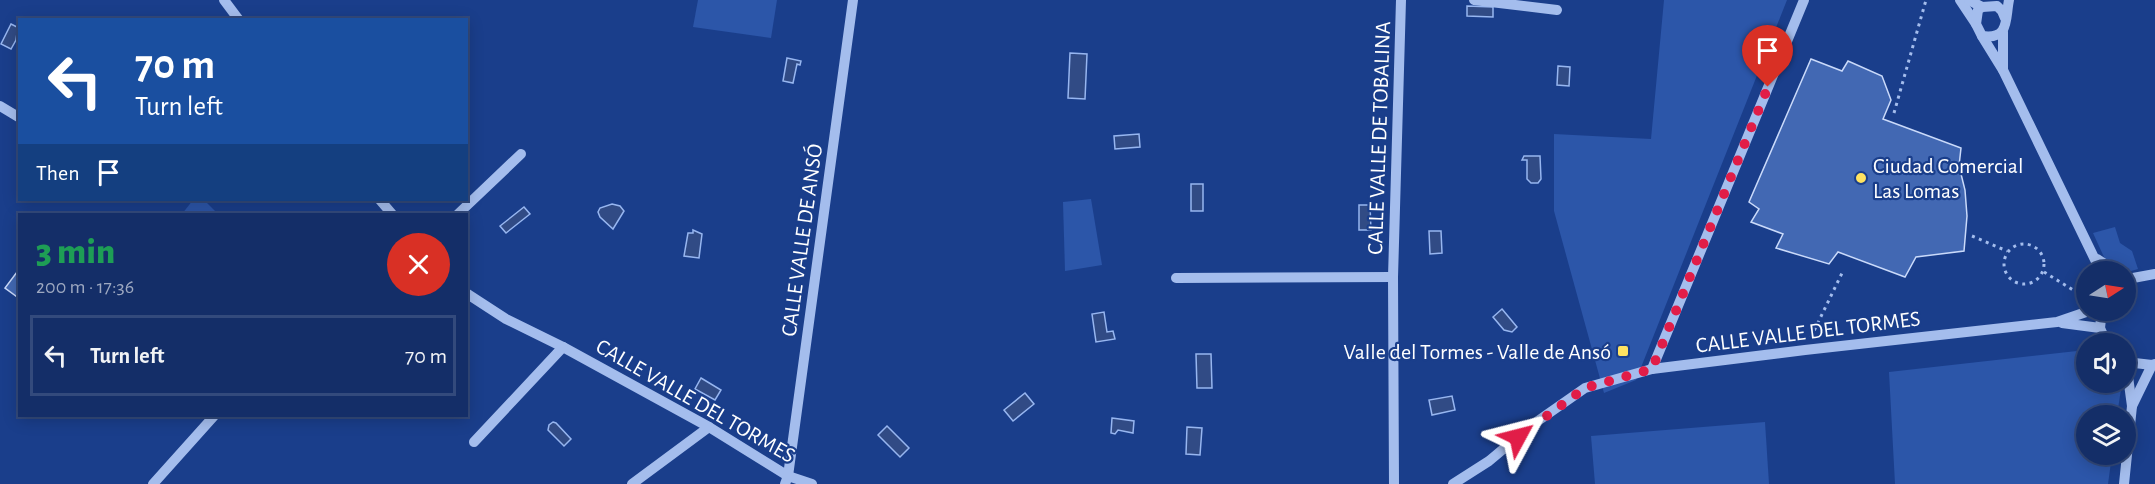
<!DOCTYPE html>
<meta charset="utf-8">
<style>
body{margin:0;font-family:"Alegreya Sans",sans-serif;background:#1d366e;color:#f1f3f6;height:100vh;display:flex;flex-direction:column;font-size:22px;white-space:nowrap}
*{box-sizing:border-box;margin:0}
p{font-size:20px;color:#9da8c0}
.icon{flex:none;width:33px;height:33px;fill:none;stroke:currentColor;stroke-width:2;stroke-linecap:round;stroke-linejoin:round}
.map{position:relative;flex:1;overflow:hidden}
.details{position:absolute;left:18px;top:213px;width:450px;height:204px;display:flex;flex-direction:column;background:#142e68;border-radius:0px;box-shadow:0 3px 15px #0003,0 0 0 2px #334a7c}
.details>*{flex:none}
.guide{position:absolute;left:18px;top:18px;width:450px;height:183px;border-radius:0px;box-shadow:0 3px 15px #0003,0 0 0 2px #334a7c;background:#1a4fa0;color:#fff;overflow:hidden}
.needle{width:39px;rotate:78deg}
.controls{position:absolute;left:2076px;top:261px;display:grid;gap:12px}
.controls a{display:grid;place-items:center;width:60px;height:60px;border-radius:50%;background:#142e68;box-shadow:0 3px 15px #0003,0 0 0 2px #334a7c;font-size:30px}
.pin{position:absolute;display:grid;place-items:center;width:51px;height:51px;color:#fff;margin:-62px -26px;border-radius:50% 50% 50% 0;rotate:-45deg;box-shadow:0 0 6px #0007}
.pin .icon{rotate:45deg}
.me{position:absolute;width:66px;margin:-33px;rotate:52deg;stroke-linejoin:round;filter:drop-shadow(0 0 4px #0008)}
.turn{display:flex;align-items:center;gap:21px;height:126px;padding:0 18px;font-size:27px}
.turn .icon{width:78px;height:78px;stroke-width:2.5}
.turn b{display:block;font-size:42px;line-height:51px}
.then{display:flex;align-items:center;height:57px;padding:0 18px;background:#0003;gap:12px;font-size:22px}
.round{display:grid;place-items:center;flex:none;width:63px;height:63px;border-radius:32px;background:#1d366e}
.headline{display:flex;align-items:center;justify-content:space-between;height:102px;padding:0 18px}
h1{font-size:36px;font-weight:800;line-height:45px;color:#1e9e55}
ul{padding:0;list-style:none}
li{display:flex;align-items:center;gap:18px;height:81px;margin:0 12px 9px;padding:0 6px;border:3px solid #334a7c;border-radius:0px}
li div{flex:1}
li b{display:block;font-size:22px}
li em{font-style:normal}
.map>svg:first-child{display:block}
.green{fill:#2c56a9}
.water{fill:#314b85;stroke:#97b6f0;stroke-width:1.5}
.building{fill:#4268b3;stroke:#cadafa;stroke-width:1.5}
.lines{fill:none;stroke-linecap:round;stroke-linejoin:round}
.path{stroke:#a4bded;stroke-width:3;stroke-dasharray:3 4.5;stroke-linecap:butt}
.minor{stroke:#a4bded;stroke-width:10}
.route{stroke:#e11d48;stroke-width:10;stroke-dasharray:0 18}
.poi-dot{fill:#ffe361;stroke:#1a3e8b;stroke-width:2}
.labels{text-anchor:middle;stroke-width:4.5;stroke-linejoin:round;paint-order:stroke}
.street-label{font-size:22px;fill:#fff;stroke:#1a3e8b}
.poi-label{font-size:22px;fill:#fff;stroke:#1a3e8b;text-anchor:start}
</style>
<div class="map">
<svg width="2155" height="484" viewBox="0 0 2155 484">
<rect width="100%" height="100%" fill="#1a3e8b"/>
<g class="green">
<polygon points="698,0 777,0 771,38 693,27"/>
<polygon points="1664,0 1787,0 1636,380 1604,393 1554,211 1554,134 1651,139"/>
<polygon points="1091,199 1102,265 1065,271 1063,202"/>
<polygon points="193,200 204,200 218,214 182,214"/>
<path d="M2115 227 2120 243 2132 251 2138 269C2128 272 2118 275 2109 268L2093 233Z"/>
<polygon points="2086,350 2086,382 2122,383 2117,415 2086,416 2086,454 2112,455 2108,484 1895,484 1889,372"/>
<polygon points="1765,422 1769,484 1595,484 1591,436"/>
</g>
<g class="water">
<polygon points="1467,6 1493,7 1493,17 1467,16"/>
<polygon points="11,24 19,28 20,34 17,33 16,40 11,49 1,44"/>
<polygon points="1070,53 1087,54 1085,99 1068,98"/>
<polygon points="787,58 801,61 800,65 797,64 793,83 783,81"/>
<polygon points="1558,66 1570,67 1569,86 1557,85"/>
<polygon points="1139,134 1140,147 1115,149 1114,136"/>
<polygon points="1524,156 1540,156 1541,179 1538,183 1531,183 1527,179 1527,160 1522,160"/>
<rect x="1191" y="184" width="12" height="27"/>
<polygon points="612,204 620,206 624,211 613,229 600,217 598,212 600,208"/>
<polygon points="1359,205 1370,205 1371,230 1359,230"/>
<polygon points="524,207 530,214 506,233 500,226"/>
<polygon points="693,230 702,234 699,258 684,256 688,233 693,233"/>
<polygon points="1429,231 1441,231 1442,253 1430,254"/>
<polygon points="1502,309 1517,327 1512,332 1504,330 1493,317"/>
<polygon points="1104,312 1107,332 1113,331 1115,339 1096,342 1092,314"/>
<polygon points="1196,354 1211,354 1212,388 1197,388"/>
<polygon points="701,378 721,390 715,400 695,389"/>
<polygon points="1025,393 1034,404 1013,421 1004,410"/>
<polygon points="1452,396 1455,410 1432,415 1429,400"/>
<polygon points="1112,418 1134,421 1133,433 1118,430 1115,434 1111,433"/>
<polygon points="553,422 556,423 571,439 564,446 548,430 549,425"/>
<polygon points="887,426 909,448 900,457 878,435"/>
<polygon points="1187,427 1202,428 1200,455 1186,454"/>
</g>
<g class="building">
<polygon points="1811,59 1842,71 1848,61 1882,76 1891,100 1883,119 1961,148 1959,166 1965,190 1967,216 1964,251 1916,257 1905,277 1838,252 1829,264 1776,248 1783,234 1751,222 1759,209 1749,202"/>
<polygon points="20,268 20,299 5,288"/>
</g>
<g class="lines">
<g class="path">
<polyline points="1894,113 1926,0"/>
<polyline points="1972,236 2007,251"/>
<circle cx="2024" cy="264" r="20"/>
<polyline points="2044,272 2086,298"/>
<polyline points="1811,337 1843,271"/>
</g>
<g class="minor">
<polyline points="224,0 239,20"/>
<polyline points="1474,0 1557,10"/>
<polyline points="1960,0 1976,24"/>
<polyline points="1969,0 1982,7"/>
<path d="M2005 18 2002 11 1997 6 1982 7 1978 10 1976 24 1982 36C2010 40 2005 19 2009 0"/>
<polyline points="2003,32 2003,70"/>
<polyline points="1982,36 2003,70 2101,272"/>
<polyline points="0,106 20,118"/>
<polyline points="380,200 392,214"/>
<polyline points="458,214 521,154"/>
<polyline points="2097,259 2117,272"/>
<polyline points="1176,278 1393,277"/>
<polyline points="2126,281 2133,278 2155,274"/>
<polyline points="466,293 506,319 563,347 709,427 788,476 812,484"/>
<polyline points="2102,310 2100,328 2107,344"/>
<polyline points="2062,323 2100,328"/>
<polyline points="2126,362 2152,365 2155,364"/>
<polyline points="1652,369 1804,0"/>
<polyline points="2132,406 2152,365"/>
<polyline points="474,442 563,347"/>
<polyline points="153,484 214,416"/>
<polyline points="632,484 709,427"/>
<polyline points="785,484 788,476 853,0"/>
<polyline points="1394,484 1393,277 1401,0"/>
<polyline points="1453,484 1489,461 1532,425 1585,388 1652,369 1805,350 2057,322 2092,310"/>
<polyline points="2124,484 2132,406 2126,362"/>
</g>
</g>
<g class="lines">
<polyline class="route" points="1518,437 1585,388 1652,369 1768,87"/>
</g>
<g class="poi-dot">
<circle cx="1861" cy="178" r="6"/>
<rect x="1617" y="345" width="12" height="12" rx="3"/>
</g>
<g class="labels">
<g class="street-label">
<text transform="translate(1378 138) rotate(-88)" y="8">CALLE VALLE DE TOBALINA</text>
<text transform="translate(801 240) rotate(-82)" y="8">CALLE VALLE DE ANSÓ</text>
<text transform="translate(1808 331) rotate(-7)" y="8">CALLE VALLE DEL TORMES</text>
<text transform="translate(696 400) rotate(30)" y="8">CALLE VALLE DEL TORMES</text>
</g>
<g class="poi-label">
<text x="1873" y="173">Ciudad Comercial<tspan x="1873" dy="25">Las Lomas</tspan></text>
<text x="1611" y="359" text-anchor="end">Valle del Tormes - Valle de Ansó</text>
</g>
</g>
</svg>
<div class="controls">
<a><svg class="needle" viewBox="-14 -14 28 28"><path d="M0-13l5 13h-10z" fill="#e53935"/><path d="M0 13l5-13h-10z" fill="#9da8c0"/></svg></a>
<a><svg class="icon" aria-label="sound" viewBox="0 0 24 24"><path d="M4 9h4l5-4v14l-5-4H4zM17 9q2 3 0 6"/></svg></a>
<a><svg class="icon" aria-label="layers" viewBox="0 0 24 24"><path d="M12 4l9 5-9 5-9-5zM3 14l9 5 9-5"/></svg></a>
</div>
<div class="pin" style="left:1768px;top:87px;background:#d93025"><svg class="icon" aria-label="arrive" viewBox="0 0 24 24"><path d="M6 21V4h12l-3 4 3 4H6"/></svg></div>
<svg class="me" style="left:1518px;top:437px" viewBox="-20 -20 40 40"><path d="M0-17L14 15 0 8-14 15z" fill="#e11d48" stroke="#fff" stroke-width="4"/></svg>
<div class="guide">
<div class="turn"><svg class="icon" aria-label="left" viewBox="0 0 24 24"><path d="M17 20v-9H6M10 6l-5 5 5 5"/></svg><div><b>70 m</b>Turn left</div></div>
<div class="then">Then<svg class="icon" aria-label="arrive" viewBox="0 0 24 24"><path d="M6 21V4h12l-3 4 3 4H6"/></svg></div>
</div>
<section class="details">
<div class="headline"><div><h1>3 min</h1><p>200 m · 17:36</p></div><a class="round" style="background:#d93025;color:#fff"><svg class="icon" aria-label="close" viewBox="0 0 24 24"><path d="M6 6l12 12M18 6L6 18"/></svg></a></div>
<ul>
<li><svg class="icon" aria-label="left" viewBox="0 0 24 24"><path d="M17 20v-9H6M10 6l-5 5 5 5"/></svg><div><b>Turn left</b></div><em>70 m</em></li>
</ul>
</section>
</div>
